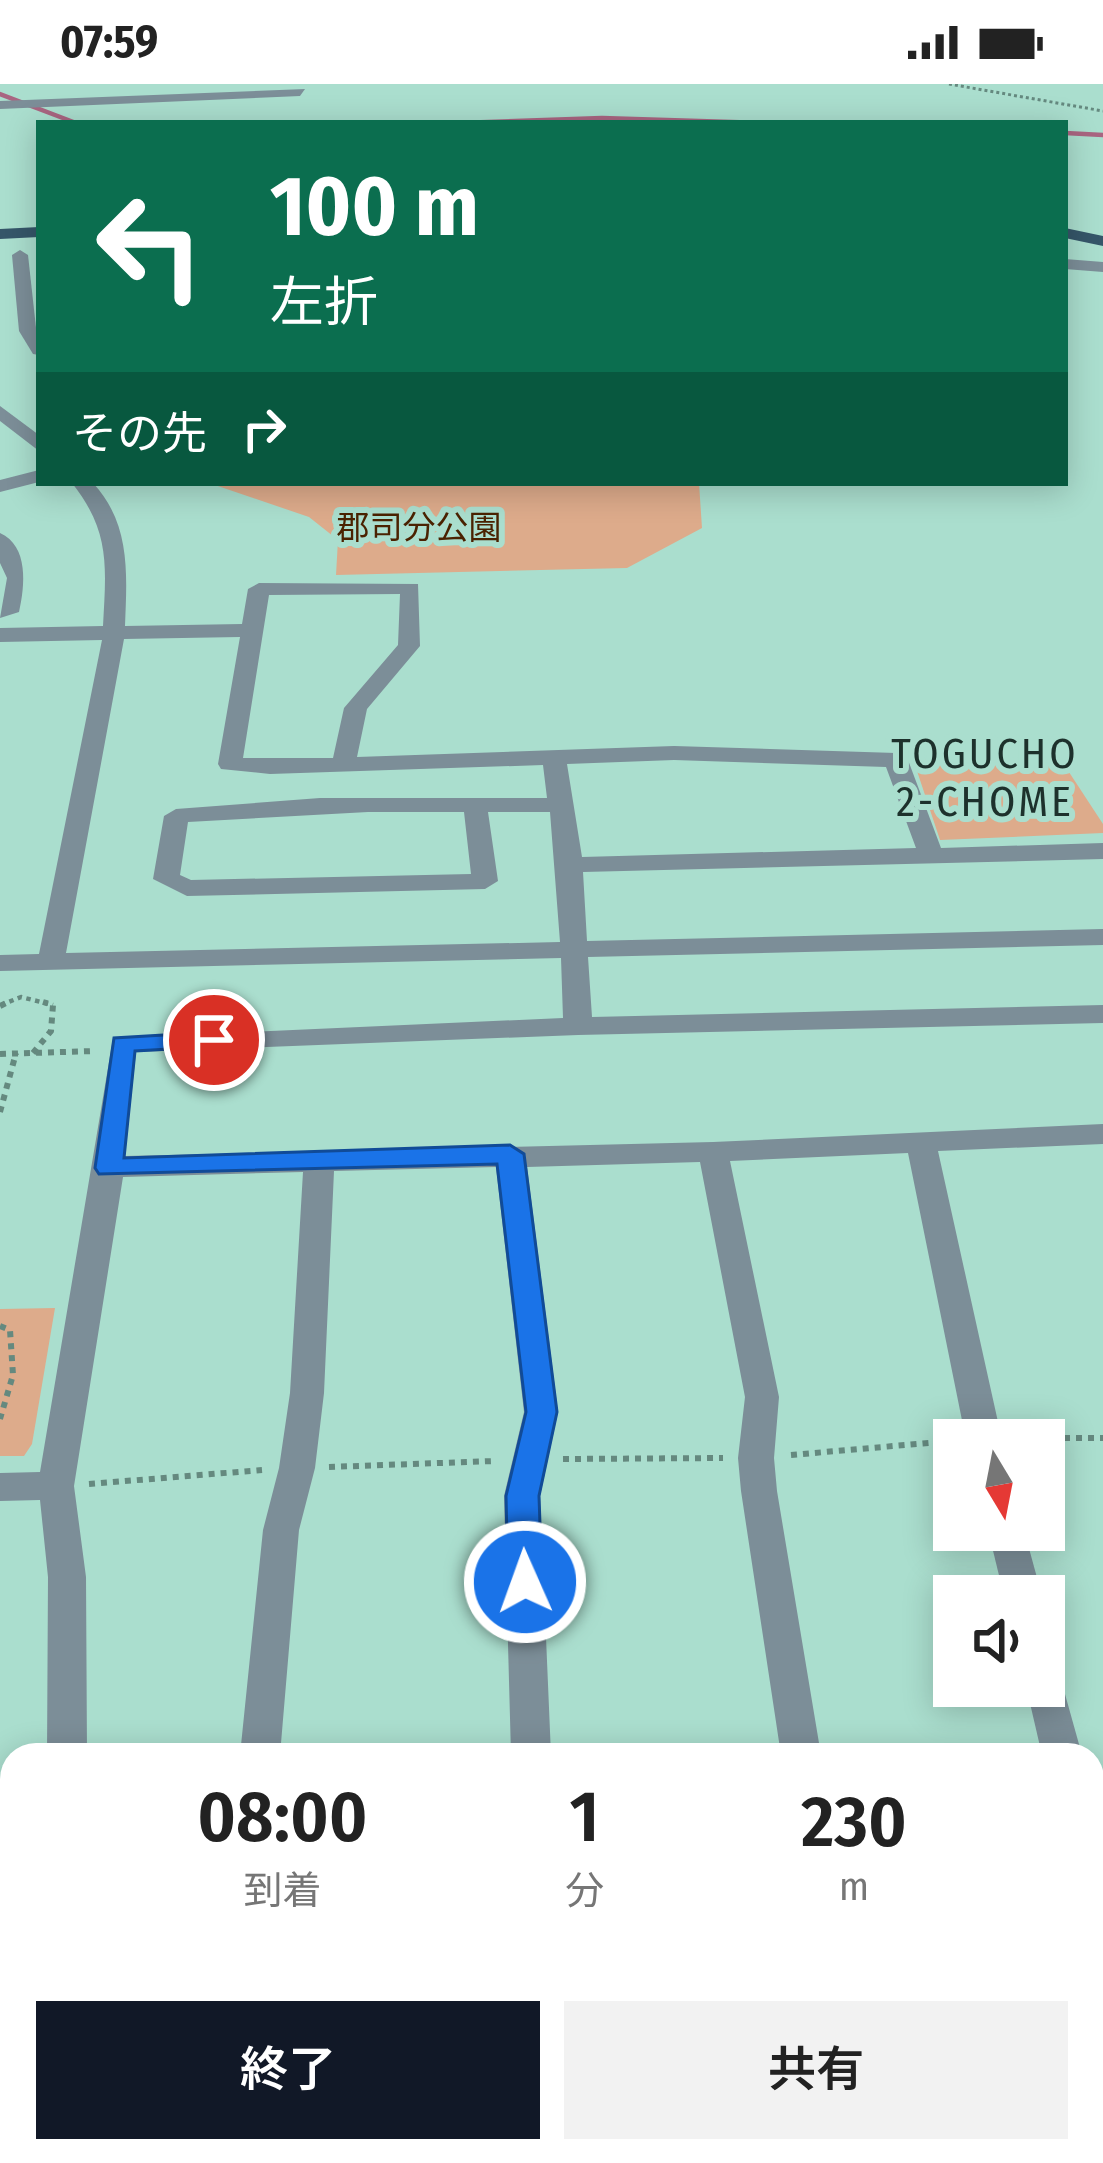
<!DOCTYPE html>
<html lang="ja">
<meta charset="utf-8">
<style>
body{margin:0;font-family:"Fira Sans Condensed","Noto Sans JP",sans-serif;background:#f2f2f2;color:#222;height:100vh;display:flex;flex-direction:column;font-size:45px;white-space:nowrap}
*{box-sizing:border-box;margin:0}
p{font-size:39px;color:#767676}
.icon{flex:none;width:66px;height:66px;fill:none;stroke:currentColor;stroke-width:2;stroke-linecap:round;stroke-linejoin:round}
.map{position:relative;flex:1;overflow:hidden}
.drawer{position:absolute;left:0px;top:1659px;width:1104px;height:420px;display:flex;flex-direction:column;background:#fff;border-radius:36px 36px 0 0;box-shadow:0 6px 30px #0003}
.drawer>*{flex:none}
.guide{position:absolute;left:36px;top:36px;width:1032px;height:366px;border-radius:0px;box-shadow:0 6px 30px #0003;background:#0b6e4f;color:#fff;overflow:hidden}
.needle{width:78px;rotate:170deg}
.fabs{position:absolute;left:933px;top:1335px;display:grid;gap:24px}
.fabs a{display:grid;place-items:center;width:132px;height:132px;border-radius:0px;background:#fff;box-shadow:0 6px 30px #0003;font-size:60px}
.pin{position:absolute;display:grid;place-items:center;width:102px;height:102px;color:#fff;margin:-51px;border:6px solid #fff;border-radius:50%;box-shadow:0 3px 12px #0007}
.me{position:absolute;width:132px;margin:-66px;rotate:358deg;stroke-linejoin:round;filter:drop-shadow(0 0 9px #0008)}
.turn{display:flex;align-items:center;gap:42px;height:252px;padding:0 36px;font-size:54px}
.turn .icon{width:156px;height:156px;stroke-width:2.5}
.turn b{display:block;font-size:84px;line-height:102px}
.then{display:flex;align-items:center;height:114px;padding:0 36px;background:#0003;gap:24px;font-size:45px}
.eta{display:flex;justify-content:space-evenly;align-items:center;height:204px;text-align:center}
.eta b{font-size:72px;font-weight:600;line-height:84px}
.action{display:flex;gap:24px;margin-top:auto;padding:24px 36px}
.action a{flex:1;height:138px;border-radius:0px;background:#111827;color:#fff;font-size:48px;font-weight:600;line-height:138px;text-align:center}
.action a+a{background:#f2f2f2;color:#222}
.status{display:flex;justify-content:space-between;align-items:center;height:84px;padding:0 60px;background:#fff;direction:ltr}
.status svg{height:33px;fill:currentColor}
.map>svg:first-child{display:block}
.green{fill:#ddab8b}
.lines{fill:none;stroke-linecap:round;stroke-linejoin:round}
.stream{stroke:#a96581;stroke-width:4.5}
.path-far2{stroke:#65897f;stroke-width:3;stroke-dasharray:3 3;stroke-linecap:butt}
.path-far1{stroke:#65897f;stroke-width:4.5;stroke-dasharray:4.5 4.5;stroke-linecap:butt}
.path{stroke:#65897f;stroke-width:6;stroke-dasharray:6 6;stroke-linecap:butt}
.minor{fill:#7c8e98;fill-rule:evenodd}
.major{fill:#355669;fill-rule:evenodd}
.route{fill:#1a73e8;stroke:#114b97;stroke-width:3}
.labels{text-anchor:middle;stroke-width:12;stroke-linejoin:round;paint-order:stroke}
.far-park-label{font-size:33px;fill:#4a2201;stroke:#aadece}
.neighbourhood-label{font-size:42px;letter-spacing:3px;fill:#1d312c;stroke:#aadece}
</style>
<div class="status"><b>07:59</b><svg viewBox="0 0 49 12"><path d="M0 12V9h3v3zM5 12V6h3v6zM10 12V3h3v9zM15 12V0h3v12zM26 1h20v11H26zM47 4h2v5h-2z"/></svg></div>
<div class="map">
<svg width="1103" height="2079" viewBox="0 0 1103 2079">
<rect width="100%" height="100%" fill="#aadece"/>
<g class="green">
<polygon points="209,399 699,399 702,444 627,484 336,491 338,456 309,433"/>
<polygon points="913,675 1065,682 1103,740 1103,749 940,756"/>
<polygon points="55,1224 32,1360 24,1372 0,1372 0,1225"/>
</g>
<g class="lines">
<g class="stream">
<polyline points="0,10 76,39"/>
<polyline points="459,39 602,34 766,39"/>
<polyline points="1065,49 1103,51"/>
</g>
<polyline class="path-far2" points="949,0 1103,27"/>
<polyline class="path-far1" points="1,921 21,913 53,921"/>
<g class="path">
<polyline points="0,922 8,918"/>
<polyline points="33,969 51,947 53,921 43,918"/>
<polyline points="0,970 94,967"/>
<polyline points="0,1028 16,969"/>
<polyline points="0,1242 10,1246 13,1291 0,1335"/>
<polyline points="1016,1354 1103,1354"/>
<polyline points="791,1371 951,1357"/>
<polyline points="563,1375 723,1374"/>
<polyline points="329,1383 495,1377"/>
<polyline points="89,1400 262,1386"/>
</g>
<g class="minor">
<polygon points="305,5 300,12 0,25 0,17"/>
<polygon points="20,166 28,171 39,271 33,270 19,247 12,171"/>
<polygon points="1065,175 1103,178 1103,188 1065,185"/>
<polygon points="0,322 39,351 39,367 0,337"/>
<polygon points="39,386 39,398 0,408 0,396"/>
<path d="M72 399H93C131 440 127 490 125 542L242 540 248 505 259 499 418 500 420 562 367 625 357 673 674 662 896 669 908 676 941 764 1103 759V775L583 788 587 857 1103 845V861L588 873 592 933 1103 921V939L578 951 136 968 125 1072 713 1058 1103 1040V1060L938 1067 1002 1356H966L908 1069 730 1077 779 1313 774 1374 777 1407 821 1671H781L741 1407 738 1374 745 1313 700 1078 527 1083 558 1328 540 1412 551 1671H511L504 1412 524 1328 496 1083 334 1087 324 1309 315 1384 299 1446 280 1671H240L263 1446 279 1384 290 1309 303 1088 123 1093 74 1402 86 1493 87 1671H47L48 1493 40 1416 0 1417V1389L40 1388 113 954 563 934 561 874 0 887V871L39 870 102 556 0 558V544L103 542C106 484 111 448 72 399ZM400 510 398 561 344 624 333 674H243L269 511ZM240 553 218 680 221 685 270 690 543 681 547 714H320L176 725 164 732 153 795 187 812 485 805 498 797 488 728H550L560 858 66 869 124 555ZM674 676 886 683 916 764 582 773 567 680ZM368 728H464L471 790 191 796 180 791 188 738Z"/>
<path d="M0 449C29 462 25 502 19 528L0 534 7 494 0 479Z"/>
<polygon points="988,1446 1024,1446 1042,1512 1004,1512"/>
<polygon points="1044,1581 1058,1585 1082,1671 1042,1671 1026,1602 1044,1602"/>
<polygon points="1092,1759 1103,1762 1103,1800 1092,1797"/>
<polygon points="12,1802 12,1842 0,1844 0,1804"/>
</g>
<g class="major">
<polygon points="39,143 39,153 0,155 0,145"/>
<polygon points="1065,144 1103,152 1103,162 1065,154"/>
</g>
</g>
<polygon class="route" points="214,948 227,956 223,962 135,967 124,1074 510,1061 524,1070 557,1328 539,1412 542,1498 537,1508 525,1512 513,1508 508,1498 506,1412 526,1328 497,1080 99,1090 95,1084 114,954"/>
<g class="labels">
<g class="far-park-label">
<text x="419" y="455">郡司分公園</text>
</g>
<g class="neighbourhood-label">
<text x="985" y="684">TOGUCHO<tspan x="985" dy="48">2-CHOME</tspan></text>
</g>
</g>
</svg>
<div class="fabs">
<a><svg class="needle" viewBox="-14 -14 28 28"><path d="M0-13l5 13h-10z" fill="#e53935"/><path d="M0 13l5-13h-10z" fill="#767676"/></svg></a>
<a><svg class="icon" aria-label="sound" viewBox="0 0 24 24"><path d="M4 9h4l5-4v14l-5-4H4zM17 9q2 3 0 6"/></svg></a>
</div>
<div class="pin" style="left:214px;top:956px;background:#d93025"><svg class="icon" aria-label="arrive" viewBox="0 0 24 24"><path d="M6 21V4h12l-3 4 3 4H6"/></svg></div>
<svg class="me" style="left:525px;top:1498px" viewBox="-20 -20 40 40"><circle r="17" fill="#1a73e8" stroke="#fff" stroke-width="3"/><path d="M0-11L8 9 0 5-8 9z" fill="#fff"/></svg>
<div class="guide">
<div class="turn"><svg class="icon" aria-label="left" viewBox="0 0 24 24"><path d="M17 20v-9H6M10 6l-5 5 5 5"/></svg><div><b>100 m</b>左折</div></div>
<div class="then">その先<svg class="icon" aria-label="right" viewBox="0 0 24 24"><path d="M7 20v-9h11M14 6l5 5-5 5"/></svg></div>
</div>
<section class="drawer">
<div class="eta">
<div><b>08:00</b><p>到着</p></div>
<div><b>1</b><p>分</p></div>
<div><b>230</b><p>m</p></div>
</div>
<div class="action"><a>終了</a><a>共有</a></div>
</section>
</div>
